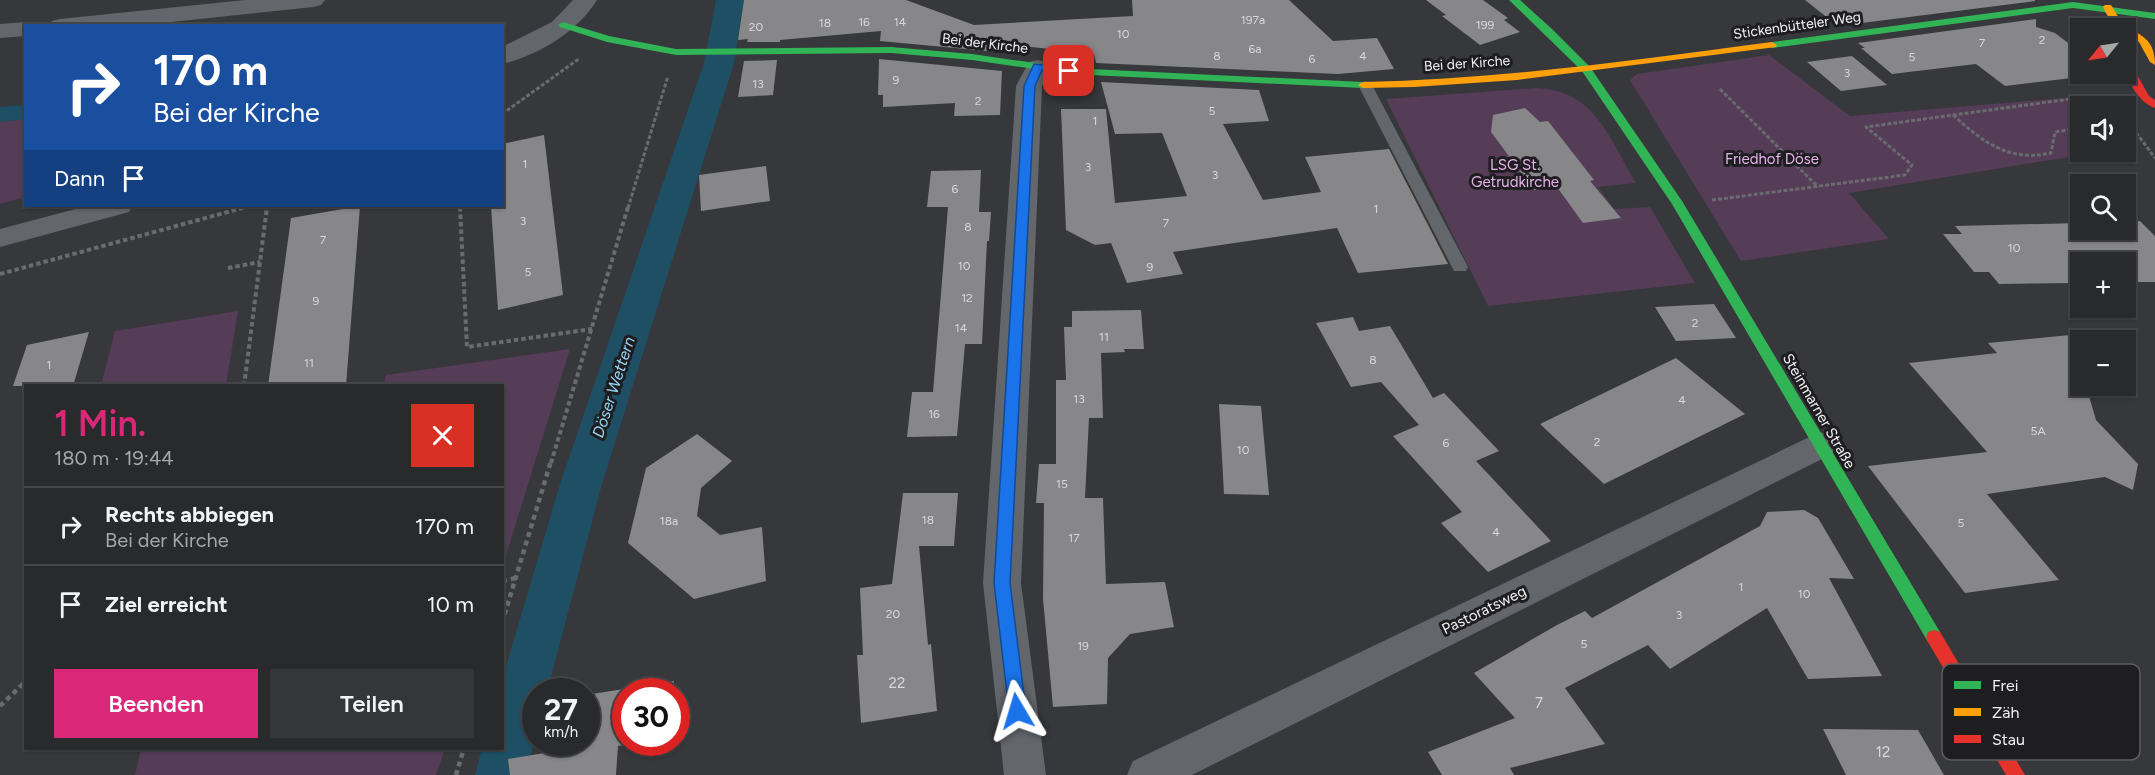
<!DOCTYPE html>
<html lang="de">
<meta charset="utf-8">
<style>
body{margin:0;font-family:Figtree,sans-serif;background:#353638;color:#f1f3f6;height:100vh;display:flex;flex-direction:column;font-size:22px;white-space:nowrap}
*{box-sizing:border-box;margin:0}
p{font-size:20px;color:#a5a7a9}
.icon{flex:none;width:33px;height:33px;fill:none;stroke:currentColor;stroke-width:2;stroke-linecap:round;stroke-linejoin:round}
.map{position:relative;flex:1;overflow:hidden}
.sheet{position:absolute;left:24px;top:384px;width:480px;height:366px;display:flex;flex-direction:column;background:#292a2c;border-radius:0px;box-shadow:0 2px 4px #0004,0 0 0 2px #454648}
.sheet>*{flex:none}
.top-card{position:absolute;left:24px;top:24px;width:480px;height:183px;border-radius:0px;box-shadow:0 2px 4px #0004,0 0 0 2px #454648;background:#1a4fa0;color:#fff;overflow:hidden}
.needle{width:39px;rotate:240deg}
.fabs{position:absolute;left:2070px;top:18px;display:grid;gap:12px}
.fabs a{display:grid;place-items:center;width:66px;height:66px;border-radius:0px;background:#292a2c;box-shadow:0 2px 4px #0004,0 0 0 2px #454648;font-size:30px}
.speed{position:absolute;left:522px;top:678px;display:flex;gap:12px;font-size:30px;font-weight:700;text-align:center}
.speed>*{display:grid;place-content:center;width:78px;height:78px;border-radius:50%;background:#292a2c;box-shadow:0 2px 4px #0004,0 0 0 2px #454648;line-height:1}
.speed small{font-size:15px;font-weight:400}
.speed .limit{border:9px solid #d22;background:#fff;color:#111}
.pin{position:absolute;display:grid;place-items:center;width:51px;height:51px;color:#fff;margin:-26px;border-radius:12px;box-shadow:0 3px 9px #0006}
.me{position:absolute;width:66px;margin:-33px;rotate:353deg;stroke-linejoin:round;filter:drop-shadow(0 0 4px #0008)}
.turn{display:flex;align-items:center;gap:21px;height:126px;padding:0 30px;font-size:27px}
.turn .icon{width:78px;height:78px;stroke-width:2.5}
.turn b{display:block;font-size:42px;line-height:51px}
.then{display:flex;align-items:center;height:57px;padding:0 30px;background:#0003;gap:12px;font-size:22px}
.round{display:grid;place-items:center;flex:none;width:63px;height:63px;border-radius:0px;background:#353638}
.summary{display:flex;align-items:center;justify-content:space-between;height:102px;padding:0 30px}
h1{font-size:36px;font-weight:600;line-height:45px;color:#db2777}
.action{display:flex;gap:12px;margin-top:auto;padding:12px 30px}
.action a{flex:1;height:69px;border-radius:0px;background:#db2777;color:#fff;font-size:24px;font-weight:600;line-height:69px;text-align:center}
.action a+a{background:#353638;color:#f1f3f6}
ul{padding:0;list-style:none}
li{display:flex;align-items:center;gap:18px;height:78px;padding:0 30px;border-top:2px solid #454648}
li div{flex:1}
li b{display:block;font-size:22px}
li em{font-style:normal}
.map>svg:first-child{display:block}
.green{fill:#553c57}
.water{fill:#1e4f65}
.lines{fill:none;stroke-linecap:round;stroke-linejoin:round}
.canal{fill:#1e4f65;fill-rule:evenodd}
.building{fill:#87878a}
.path-far2{stroke:#696b6f;stroke-width:3;stroke-dasharray:4 2;stroke-linecap:butt}
.path-far1{stroke:#696b6f;stroke-width:4;stroke-dasharray:4.5 3;stroke-linecap:butt}
.path{stroke:#696b6f;stroke-width:4.5;stroke-dasharray:5 4;stroke-linecap:butt}
.lane{fill:#63676c;fill-rule:evenodd}
.street{fill:#63676c;fill-rule:evenodd}
.fast{fill:#30b455;fill-rule:evenodd}
.slow{fill:#ff9f0a;fill-rule:evenodd}
.jam{fill:#e5322d;fill-rule:evenodd}
.route{fill:#1a73e8;stroke:#114b97;stroke-width:1.5}
.labels{text-anchor:middle;stroke-width:6;stroke-linejoin:round;paint-order:stroke}
.number-label{font-size:12px;fill:#d8d8db}
.far-street-label{font-size:14px;fill:#f3f3f6;stroke:#1e1e21}
.park-label{font-size:15px;fill:#e9b2eb;stroke:#1e1e21}
.street-label{font-size:15px;fill:#f3f3f6;stroke:#1e1e21}
.near-number-label{font-size:15px;fill:#d8d8db}
.water-label{font-size:16px;font-style:italic;fill:#97d7f7;stroke:#1e1e21}
.key{fill:#1e1e21;stroke:#5e5e61;stroke-width:1.5}
.key-label{font-size:16px;fill:#f3f3f6}
</style>
<div class="map">
<svg width="2155" height="775" viewBox="0 0 2155 775">
<rect width="100%" height="100%" fill="#37383b"/>
<g class="green">
<polygon points="1769,55 1850,116 2088,96 2096,106 2080,106 2080,152 2100,152 1849,193 1889,239 1741,261 1630,80 1637,74"/>
<path d="M1537 88C1596 91 1609 138 1636 183L1598 187 1614 209 1650 207 1695 283 1488 306 1386 99Z"/>
<polygon points="25,119 25,197 0,204 0,122"/>
<polygon points="238,311 226,385 101,385 115,331"/>
<polygon points="570,349 503,565 502,386 384,385 386,375"/>
<polygon points="141,749 141,748 445,749 436,775 135,775"/>
</g>
<polygon class="water" points="25,105 25,119 0,122 0,107"/>
<g class="lines">
<polygon class="canal" points="716,0 744,0 734,63 602,484 547,692 536,692 536,736 525,775 475,775 482,748 502,748 502,680 560,484 704,63"/>
</g>
<g class="building">
<polygon points="744,0 906,0 974,25 1133,16 1132,0 1289,0 1333,41 1377,38 1394,69 1338,74 1096,63 1094,54 997,43 998,52 880,41 881,31 780,40 780,42 747,42 748,39 738,40"/>
<polygon points="1426,0 1483,0 1508,18 1504,20 1520,32 1480,45 1442,16 1446,15"/>
<polygon points="1805,0 2035,0 2035,1 1838,26"/>
<polygon points="2036,19 2036,27 2055,33 2080,52 2080,77 2005,86 1976,64 1892,74 1861,48 1865,48 1858,43"/>
<polygon points="1852,56 1887,85 1841,91 1807,62"/>
<polygon points="879,59 1002,71 1000,115 954,116 955,103 883,107 883,95 878,95"/>
<polygon points="777,60 773,95 738,97 744,61"/>
<polygon points="1101,82 1259,90 1269,121 1223,124 1263,200 1321,192 1305,157 1389,149 1448,264 1358,273 1337,228 1173,252 1183,274 1127,283 1111,243 1095,245 1066,230 1061,109 1106,109 1115,203 1187,196 1162,133 1115,134"/>
<polygon points="1525,108 1540,122 1548,121 1594,180 1590,181 1621,218 1583,223 1557,187 1534,190 1491,132 1493,115"/>
<polygon points="544,135 563,295 498,310 491,206 502,206 502,144"/>
<polygon points="766,166 770,201 701,211 699,175"/>
<polygon points="981,170 979,212 991,212 989,241 987,241 982,344 965,344 957,436 907,437 912,392 933,392 948,207 927,207 931,171"/>
<polygon points="360,206 346,386 268,386 291,218"/>
<polygon points="2140,221 2155,236 2155,282 2126,282 2126,262 2080,262 2080,283 1999,284 1989,272 1974,272 1943,234 1962,234 1955,226 2080,223 2080,230 2126,230 2126,222"/>
<polygon points="1714,304 1736,338 1676,341 1655,307"/>
<polygon points="1141,310 1144,349 1124,349 1125,352 1101,353 1103,418 1089,418 1085,498 1103,498 1106,584 1165,582 1174,627 1130,634 1108,658 1107,704 1053,707 1043,599 1044,503 1036,503 1039,464 1056,464 1056,380 1066,380 1064,327 1072,327 1072,311"/>
<polygon points="1353,317 1359,331 1390,326 1433,398 1444,393 1499,451 1476,461 1551,541 1488,572 1441,523 1462,512 1393,436 1419,425 1381,382 1351,387 1316,323"/>
<polygon points="89,332 73,386 13,386 27,345"/>
<polygon points="2080,334 2080,386 2089,396 2096,420 2138,464 2133,490 2105,477 1987,494 2059,580 1965,593 1868,466 1987,452 1909,363 1997,353 1988,343"/>
<polygon points="1676,358 1745,414 1604,484 1540,424"/>
<polygon points="1219,404 1261,406 1269,495 1224,494"/>
<polygon points="697,434 732,461 701,488 697,516 720,535 762,527 766,581 694,599 628,543 646,468"/>
<polygon points="903,493 958,493 954,546 919,546 928,645 931,644 937,711 861,723 857,655 863,655 860,588 892,584"/>
<polygon points="1804,510 1818,518 1854,579 1829,578 1882,676 1808,679 1767,608 1670,669 1648,645 1565,688 1605,744 1510,768 1514,775 1442,775 1428,752 1515,718 1474,673 1557,625 1585,611 1592,618 1760,526 1767,512"/>
<polygon points="674,681 673,692 626,692 626,742 642,742 618,746 616,775 510,775 508,759 581,747 582,742 586,742 586,695"/>
<polygon points="1823,729 1918,730 1944,775 1846,775"/>
</g>
<g class="lines">
<g class="path-far2">
<polyline points="1720,89 1818,187"/>
<polyline points="2070,99 2080,107"/>
<polyline points="502,114 580,58"/>
<path d="M1953 115C1983 142 2008 162 2051 153L2055 132 2080 128"/>
<polyline points="2129,123 2155,158"/>
<polyline points="1712,200 1905,175 1912,165 1866,127 2070,99 2112,102"/>
<polyline points="241,208 248,206"/>
<polyline points="628,208 668,76"/>
</g>
<g class="path-far1">
<polyline points="460,207 467,347 592,329"/>
<polyline points="228,268 260,262"/>
<polyline points="0,274 246,207"/>
<polyline points="244,386 267,207"/>
<polyline points="551,463 628,207"/>
</g>
<g class="path">
<polyline points="502,581 516,578"/>
<polyline points="502,623 551,461"/>
<polyline points="0,706 26,681"/>
<polyline points="456,775 464,748"/>
</g>
<polygon class="lane" points="1365,81 1372,85 1468,267 1466,271 1454,271 1452,267 1358,85"/>
<g class="street">
<polygon points="245,0 325,0 321,5 313,7 134,26 48,26 52,21 60,19"/>
<path d="M573 0H597C577 32 539 55 502 64V47L552 22Z"/>
<polygon points="26,22 36,26 26,26 26,36 0,38 0,24"/>
<polygon points="1038,60 1047,62 1050,67 1042,86 1021,583 1046,775 1004,775 983,583 1016,86 1029,62"/>
<polygon points="87,206 133,206 129,212 0,247 0,229"/>
<polygon points="1820,432 1832,436 1837,445 1832,454 1192,775 1127,775 1133,761"/>
</g>
<g class="fast">
<polygon points="1509,0 1520,0 1552,29 1590,67 1682,201 1940,632 1942,637 1940,642 1934,644 1928,642 1672,204 1582,71"/>
<polygon points="2073,2 2155,13 2155,19 2073,8 1772,48 1767,45 1772,42"/>
<polygon points="563,22 609,36 676,49 891,47 972,54 1069,68 1363,82 1368,85 1363,88 1069,74 972,60 891,53 676,55 607,42 560,27 558,25"/>
</g>
<g class="slow">
<path d="M2105 5H2111C2114 9 2116 14 2119 18 2135 37 2155 33 2155 65L2150 62 2139 42 2126 32V28C2113 28 2108 17 2103 7Z"/>
<path d="M1772 42 1777 45 1776 47 1517 80 1414 87 1363 88 1358 85 1363 82C1501 79 1636 60 1772 42Z"/>
</g>
<g class="jam">
<path d="M2126 61 2130 62 2149 96 2155 100V108C2138 102 2124 78 2126 61Z"/>
<polygon points="1934,630 1940,632 2025,775 2006,775 1928,642 1926,637 1928,632"/>
</g>
</g>
<polygon class="route" points="1034,64 1069,68 1074,71 1069,74 1042,70 1035,86 1010,583 1026,711 1023,717 1017,719 1011,717 1009,711 994,583 1024,86"/>
<g class="labels">
<g class="number-label">
<text x="1253" y="24">197a</text>
<text x="864" y="26">16</text>
<text x="900" y="26">14</text>
<text x="825" y="27">18</text>
<text x="1485" y="29">199</text>
<text x="756" y="31">20</text>
<text x="1123" y="38">10</text>
<text x="2042" y="44">2</text>
<text x="1982" y="47">7</text>
<text x="1255" y="53">6a</text>
<text x="1217" y="60">8</text>
<text x="1363" y="60">4</text>
<text x="1912" y="61">5</text>
<text x="1312" y="63">6</text>
<text x="1847" y="77">3</text>
<text x="896" y="84">9</text>
<text x="758" y="88">13</text>
<text x="978" y="105">2</text>
<text x="1212" y="115">5</text>
<text x="1095" y="125">1</text>
<text x="525" y="168">1</text>
<text x="1088" y="171">3</text>
<text x="1215" y="179">3</text>
<text x="955" y="193">6</text>
<text x="1376" y="213">1</text>
<text x="523" y="225">3</text>
<text x="1166" y="227">7</text>
<text x="968" y="231">8</text>
<text x="323" y="244">7</text>
<text x="2014" y="252">10</text>
<text x="964" y="270">10</text>
<text x="1150" y="271">9</text>
<text x="528" y="276">5</text>
<text x="967" y="302">12</text>
<text x="316" y="305">9</text>
<text x="1695" y="327">2</text>
<text x="961" y="332">14</text>
<text x="1104" y="341">11</text>
<text x="1373" y="364">8</text>
<text x="309" y="367">11</text>
<text x="49" y="369">1</text>
<text x="1079" y="403">13</text>
<text x="1682" y="404">4</text>
<text x="934" y="418">16</text>
<text x="2038" y="435">5A</text>
<text x="1597" y="446">2</text>
<text x="1446" y="447">6</text>
<text x="1243" y="454">10</text>
<text x="1062" y="488">15</text>
<text x="928" y="524">18</text>
<text x="669" y="525">18a</text>
<text x="1961" y="527">5</text>
<text x="1496" y="536">4</text>
<text x="1074" y="542">17</text>
<text x="1741" y="591">1</text>
<text x="1804" y="598">10</text>
<text x="893" y="618">20</text>
<text x="1679" y="619">3</text>
<text x="1584" y="648">5</text>
<text x="1083" y="650">19</text>
</g>
<g class="far-street-label">
<text transform="translate(1797 25) rotate(-8)" y="5">Stickenbütteler Weg</text>
<text transform="translate(985 43) rotate(7)" y="5">Bei der Kirche</text>
<text transform="translate(1467 63) rotate(-4)" y="5">Bei der Kirche</text>
</g>
<g class="park-label">
<text x="1772" y="164">Friedhof Döse</text>
<text x="1515" y="170">LSG St.<tspan x="1515" dy="17">Getrudkirche</tspan></text>
</g>
<g class="street-label">
<text transform="translate(1819 411) rotate(60)" y="5">Steinmarner Straße</text>
<text transform="translate(1484 610) rotate(-26)" y="5">Pastoratsweg</text>
</g>
<g class="near-number-label">
<text x="897" y="688">22</text>
<text x="1539" y="708">7</text>
<text x="1883" y="757">12</text>
</g>
<g class="water-label">
<text transform="translate(613 387) rotate(-72)" y="6">Döser Wettern</text>
</g>
</g>
<rect x="1942" y="664" width="198" height="96" rx="9" class="key"/>
<rect x="1954" y="681" width="27" height="8" fill="#30b455"/>
<rect x="1954" y="708" width="27" height="8" fill="#ff9f0a"/>
<rect x="1954" y="735" width="27" height="8" fill="#e5322d"/>
<g class="key-label">
<text x="1992" y="691">Frei</text>
<text x="1992" y="718">Zäh</text>
<text x="1992" y="745">Stau</text>
</g>
</svg>
<div class="fabs">
<a><svg class="needle" viewBox="-14 -14 28 28"><path d="M0-13l5 13h-10z" fill="#e53935"/><path d="M0 13l5-13h-10z" fill="#a5a7a9"/></svg></a>
<a><svg class="icon" aria-label="sound" viewBox="0 0 24 24"><path d="M4 9h4l5-4v14l-5-4H4zM17 9q2 3 0 6"/></svg></a>
<a><svg class="icon" aria-label="search" viewBox="0 0 24 24"><circle cx="10" cy="10" r="6"/><path d="M15 15l6 6"/></svg></a>
<a>+</a>
<a>−</a>
</div>
<div class="speed"><div>27<small>km/h</small></div><div class="limit">30</div></div>
<div class="pin" style="left:1069px;top:71px;background:#d93025"><svg class="icon" aria-label="arrive" viewBox="0 0 24 24"><path d="M6 21V4h12l-3 4 3 4H6"/></svg></div>
<svg class="me" style="left:1017px;top:711px" viewBox="-20 -20 40 40"><path d="M0-17L14 15 0 8-14 15z" fill="#1a73e8" stroke="#fff" stroke-width="4"/></svg>
<div class="top-card">
<div class="turn"><svg class="icon" aria-label="right" viewBox="0 0 24 24"><path d="M7 20v-9h11M14 6l5 5-5 5"/></svg><div><b>170 m</b>Bei der Kirche</div></div>
<div class="then">Dann<svg class="icon" aria-label="arrive" viewBox="0 0 24 24"><path d="M6 21V4h12l-3 4 3 4H6"/></svg></div>
</div>
<section class="sheet">
<div class="summary"><div><h1>1 Min.</h1><p>180 m · 19:44</p></div><a class="round" style="background:#d93025;color:#fff"><svg class="icon" aria-label="close" viewBox="0 0 24 24"><path d="M6 6l12 12M18 6L6 18"/></svg></a></div>
<ul>
<li><svg class="icon" aria-label="right" viewBox="0 0 24 24"><path d="M7 20v-9h11M14 6l5 5-5 5"/></svg><div><b>Rechts abbiegen</b><p>Bei der Kirche</p></div><em>170 m</em></li>
<li><svg class="icon" aria-label="arrive" viewBox="0 0 24 24"><path d="M6 21V4h12l-3 4 3 4H6"/></svg><div><b>Ziel erreicht</b></div><em>10 m</em></li>
</ul>
<div class="action"><a>Beenden</a><a>Teilen</a></div>
</section>
</div>
